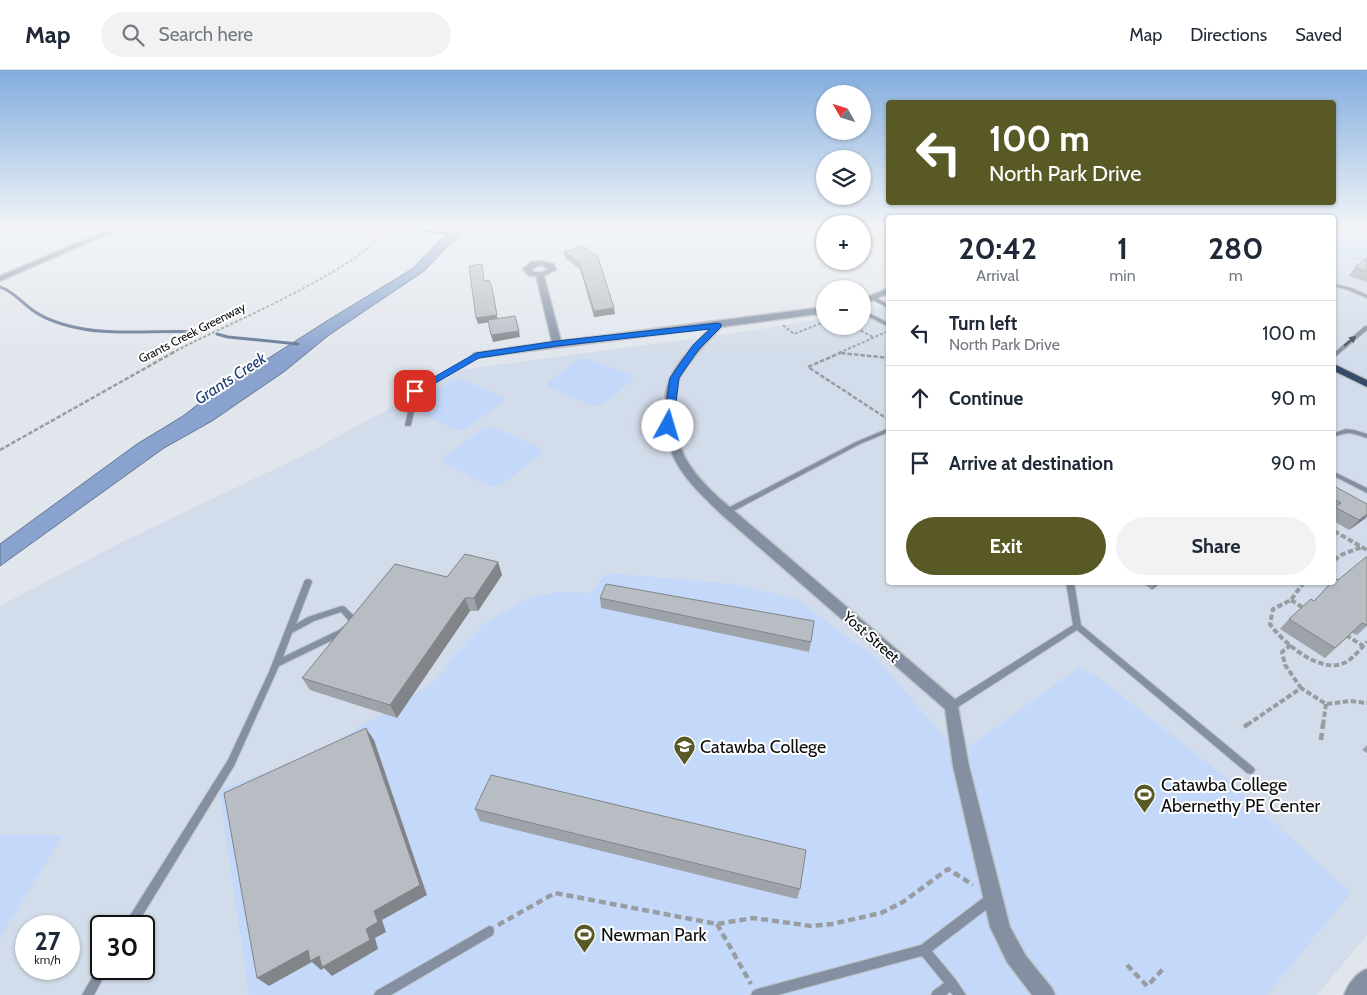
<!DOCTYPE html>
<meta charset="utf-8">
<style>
body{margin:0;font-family:Cabin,sans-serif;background:#f2f2f3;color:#1f2937;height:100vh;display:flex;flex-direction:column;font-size:19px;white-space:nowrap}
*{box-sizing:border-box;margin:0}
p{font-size:16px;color:#747a83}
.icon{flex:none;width:28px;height:28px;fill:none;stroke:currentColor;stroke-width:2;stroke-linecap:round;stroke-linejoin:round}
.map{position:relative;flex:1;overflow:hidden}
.details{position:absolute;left:886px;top:145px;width:450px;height:370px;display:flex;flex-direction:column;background:#fff;border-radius:5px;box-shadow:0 1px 4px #0004}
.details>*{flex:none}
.top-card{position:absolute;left:886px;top:30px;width:450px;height:105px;border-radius:5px;box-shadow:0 1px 4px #0004;background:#585925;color:#fff;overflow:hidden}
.needle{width:32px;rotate:309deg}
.fabs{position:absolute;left:816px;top:15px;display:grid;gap:10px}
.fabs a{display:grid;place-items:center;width:55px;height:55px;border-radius:50%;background:#fff;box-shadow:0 1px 4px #0004;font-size:25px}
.speed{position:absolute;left:15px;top:845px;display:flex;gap:10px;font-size:25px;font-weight:700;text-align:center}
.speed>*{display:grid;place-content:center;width:65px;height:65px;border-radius:50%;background:#fff;box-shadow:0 1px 4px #0004;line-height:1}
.speed small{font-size:12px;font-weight:400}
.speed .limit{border:2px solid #111;border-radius:8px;background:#fff;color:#111}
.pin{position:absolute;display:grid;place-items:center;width:42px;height:42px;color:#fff;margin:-21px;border-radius:10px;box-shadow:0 2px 8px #0006}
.me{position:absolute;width:55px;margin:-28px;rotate:6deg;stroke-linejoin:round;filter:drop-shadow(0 0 4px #0008)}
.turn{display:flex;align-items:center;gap:18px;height:105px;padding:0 20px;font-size:22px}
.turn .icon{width:65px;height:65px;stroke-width:2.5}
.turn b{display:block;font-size:35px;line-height:42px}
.eta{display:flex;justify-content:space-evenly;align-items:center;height:85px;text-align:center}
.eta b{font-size:30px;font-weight:700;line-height:35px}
.cta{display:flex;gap:10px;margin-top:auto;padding:10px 20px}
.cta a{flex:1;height:58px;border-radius:30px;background:#585925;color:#fff;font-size:20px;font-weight:700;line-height:58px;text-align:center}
.cta a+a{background:#f2f2f3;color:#1f2937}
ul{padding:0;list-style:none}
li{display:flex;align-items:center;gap:15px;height:65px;padding:0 20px;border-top:1px solid #e0e1e3}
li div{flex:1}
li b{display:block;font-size:19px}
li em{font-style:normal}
header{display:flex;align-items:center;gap:30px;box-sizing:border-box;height:70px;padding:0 25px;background:#fff;border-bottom:1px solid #e0e1e3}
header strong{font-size:24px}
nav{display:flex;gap:28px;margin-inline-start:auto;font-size:18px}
.search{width:350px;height:45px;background:#f2f2f3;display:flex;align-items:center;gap:12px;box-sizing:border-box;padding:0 18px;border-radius:28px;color:#747a83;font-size:19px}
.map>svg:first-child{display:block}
.built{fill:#d3dcea;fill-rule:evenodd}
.green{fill:#c4d9fa}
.water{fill:#89a3ce;stroke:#637694}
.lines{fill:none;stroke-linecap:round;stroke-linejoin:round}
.stream{stroke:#637694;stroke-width:3}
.lane-casing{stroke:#bfc3c9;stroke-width:2}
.street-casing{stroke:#bfc3c9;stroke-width:3}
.primary-casing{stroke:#bfc3c9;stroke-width:3}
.path-far3{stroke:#999da2;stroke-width:2;stroke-dasharray:3 2;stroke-linecap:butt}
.path-far2{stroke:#999da2;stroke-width:2.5;stroke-dasharray:4.5 2;stroke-linecap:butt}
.path-far1{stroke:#999da2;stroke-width:4;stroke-dasharray:5.5 2.5;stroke-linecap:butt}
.path{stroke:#999da2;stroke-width:4.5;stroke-dasharray:7 4;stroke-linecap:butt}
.lane{fill:#8490a2;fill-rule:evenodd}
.street{fill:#8490a2;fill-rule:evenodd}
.primary{fill:#364a69;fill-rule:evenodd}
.wall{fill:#9ea3a9}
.shaded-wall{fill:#818489}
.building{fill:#b8bdc4;stroke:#818489}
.oneway{fill:#414751}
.route{fill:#1a73e8;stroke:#114b97}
.labels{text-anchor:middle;stroke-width:4;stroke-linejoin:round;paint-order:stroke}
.far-street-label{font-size:12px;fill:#0a0c0e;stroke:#fff}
.street-label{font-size:15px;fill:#0a0c0e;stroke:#fff}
.water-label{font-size:16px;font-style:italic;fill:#1c3d72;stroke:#fff}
.near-poi-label{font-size:18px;fill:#0a0c0e;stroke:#fff;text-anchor:start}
</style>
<header>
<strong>Map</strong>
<div class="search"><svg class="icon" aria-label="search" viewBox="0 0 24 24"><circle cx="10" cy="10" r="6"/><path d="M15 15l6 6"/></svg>Search here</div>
<nav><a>Map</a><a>Directions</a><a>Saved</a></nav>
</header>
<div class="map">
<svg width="1367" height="925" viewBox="0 0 1367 925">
<rect width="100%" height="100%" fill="#e1e6ed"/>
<path class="built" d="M1334 189 1367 193V865L1317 925H0V536L122 472 306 384 459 300 756 260 825 248V256H862L863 243 889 235V512H1334ZM26 856H69V899H26ZM101 856H144V899H101Z"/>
<g class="green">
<polygon points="1334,156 1367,156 1367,192 1334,187"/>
<polygon points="579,289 588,289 632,305 633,310 602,335 593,336 548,317 548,312"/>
<polygon points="461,309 504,327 503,332 466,359 456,360 414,340 414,334 452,310"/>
<polygon points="493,357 541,378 541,384 501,415 491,417 444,393 444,387 484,358"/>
<polygon points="607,503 734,514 798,529 852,571 872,583 959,684 1079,597 1095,605 1218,701 1351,823 1267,925 249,925 219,720 313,685 433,613 443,602 450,589 485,553 527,529 557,522 591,523"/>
<polygon points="0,765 63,765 0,868"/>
</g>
<polygon class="water" points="462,156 480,156 463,164 451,173 424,201 329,265 285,301 212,351 164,378 0,496 0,474 137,374 183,346 206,328 330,249 412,199 440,170"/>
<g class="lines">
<g class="stream">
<polyline points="395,156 453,165"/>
<path d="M0 217C14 222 20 231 31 239 40 246 52 251 62 254 107 268 155 259 201 262"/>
<polyline points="217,264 228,267 298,274"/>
</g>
<defs>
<g id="lane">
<polygon points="1334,214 1352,218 1367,225 1367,228 1348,220 1334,216"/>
<polygon points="871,227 875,227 889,235 889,238 871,229"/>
<polygon points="862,240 887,252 889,252 889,255 885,255 862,243"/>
<polygon points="1365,256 1367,256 1367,260 1336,286 1334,287 1334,283"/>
<polygon points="476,284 479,286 478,287 418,322 411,355 410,356 406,356 405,355 413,320"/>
<polygon points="889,358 889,362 860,374 728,444 726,444 723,442 724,440 856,372"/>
<path d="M1346 359 1354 360 1367 364V368C1351 363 1350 361 1334 367V363Z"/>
<polygon points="1334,402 1367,418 1367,423 1334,406"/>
<path d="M308 509 311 510 312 512 296 554 308 547 342 536 345 537 356 548 357 550 355 557 345 564 279 596 234 696 136 856H125L126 852 228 690 269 602 304 512 305 510ZM341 542 349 551 348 553 339 560 283 587 292 563 314 551Z"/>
<polygon points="1066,512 1074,512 1081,555 1253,697 1255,700 1253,703 1250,704 1247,703 1077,560 955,639 952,640 949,639 948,636 949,633 1073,555"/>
<polygon points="991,824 995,825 996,829 995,833 932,881 956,910 966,925 953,925 950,922 946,925 931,925 933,921 944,913 922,886 778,925 751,925 753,921 757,919 921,875 987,825"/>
<polygon points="489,856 493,857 494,861 493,865 391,925 374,925 376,921"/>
<polygon points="101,894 101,899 108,899 94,925 82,925 99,895"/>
</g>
<g id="street">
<polygon points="117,156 127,156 0,211 0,206"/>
<path d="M542 191 554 194 556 200 544 206 561 271 825 237V243L721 257C707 273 690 288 680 307 676 316 676 327 675 337 674 379 689 399 718 427L957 631 969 696 1010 857 1026 886 1052 918 1055 925H1032L1007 892 990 857 953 696 945 639 722 445C690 414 663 390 665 342 665 331 665 319 670 308 679 289 696 274 710 258L473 288V284L476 283 552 272 536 206H529L523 199 531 192ZM541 195 548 199 543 202H534L532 199Z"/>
<polygon points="889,218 889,223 862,235 862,229"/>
<path d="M1367 899V925H1344C1348 914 1356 903 1367 899Z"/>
</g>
<polygon id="primary" points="1334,294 1367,310 1367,317 1334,301"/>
</defs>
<use href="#lane" class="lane-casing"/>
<use href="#street" class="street-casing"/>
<use href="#primary" class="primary-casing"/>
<g class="path-far3">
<polyline points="1334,157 1367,156"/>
<polyline points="783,255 794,264 824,252"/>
<polyline points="852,256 873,267"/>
<path d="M172 283C213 260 368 197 382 160L378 156"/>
<polyline points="839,283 886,262"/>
</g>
<g class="path-far2">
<polyline points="842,282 808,297 889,350"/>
<polyline points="841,283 889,288"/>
<polyline points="0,380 174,282"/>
</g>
<g class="path-far1">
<polyline points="1334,461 1367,480"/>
<polyline points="1334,490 1343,484 1362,477"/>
<path d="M1304 512 1291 530 1273 539 1270 554C1283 573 1320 604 1344 593 1353 589 1360 579 1367 572"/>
<polyline points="1291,530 1305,539"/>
<polyline points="1346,565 1363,576"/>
<polyline points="1291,575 1282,582 1285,595 1301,618"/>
<polyline points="1247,655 1301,618 1326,634 1350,631 1367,633"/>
<polyline points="1323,655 1326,634"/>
</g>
<g class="path">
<polyline points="1244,657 1248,654"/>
<polyline points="1321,670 1323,654"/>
<polyline points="717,854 751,914"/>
<polyline points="498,855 555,823 717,854 753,848 811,856 832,854 881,843 903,832 948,799 973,815"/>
<polyline points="1127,895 1147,916"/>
<polyline points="1150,913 1163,899"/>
</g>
<use href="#lane" class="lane"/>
<use href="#street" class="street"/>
<use href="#primary" class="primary"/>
</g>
<g class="wall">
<polygon points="564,182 598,187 615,244 594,247 580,199 565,188"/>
<polygon points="1367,188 1367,212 1349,206 1355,197"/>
<polygon points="1334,416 1366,448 1349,460 1334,451"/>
<polygon points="498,492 502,505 478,541 470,541 397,648 310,620 302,608 447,507"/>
<polygon points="1141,512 1161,512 1152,520"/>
<polygon points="1332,512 1367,556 1357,565 1352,563 1325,588 1280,559 1289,549 1314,531"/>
<polygon points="600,528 811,572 809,582 601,538"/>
<polygon points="1367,675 1367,683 1362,680"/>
<polygon points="475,739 800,819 797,829 480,751"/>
</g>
<g class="shaded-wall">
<polygon points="492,218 498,251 478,254 476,248"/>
<polygon points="614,238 615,244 594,247 594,241"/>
<polygon points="519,261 520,267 493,272 491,265"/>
<polygon points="1367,444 1367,446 1366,448 1349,460 1359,450"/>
<polygon points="498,492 502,505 478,541 474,528"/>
<polygon points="1157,512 1161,512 1152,520"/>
<polygon points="465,528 470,541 397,648 390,635"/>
<polygon points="366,658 374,670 427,825 382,850 386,862 375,868 378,879 332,906 324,898 321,900 312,892 269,916 257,908 308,880 319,886 366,859 374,841"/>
</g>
<g class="building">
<polygon points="583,176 598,187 614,238 594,241 579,193 564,182"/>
<polygon points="1367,188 1367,201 1355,197"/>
<polygon points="482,194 484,211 489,210 492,218 497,245 476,248 469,196"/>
<polygon points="515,246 519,261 491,265 488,250"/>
<polygon points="1334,416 1367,434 1367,444 1359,450 1335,437 1341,433 1334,429"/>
<polygon points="465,484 498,492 474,528 465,528 390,635 302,608 395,494 447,507"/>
<polygon points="1366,487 1367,487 1367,555 1362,553 1335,578 1289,549 1311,529 1314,531 1332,512 1334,512 1334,511 1336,509 1338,510"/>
<polygon points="606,514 814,551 811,572 600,528"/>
<polygon points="366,658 420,815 374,841 378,852 366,859 370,870 322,897 319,886 310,891 308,880 257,908 224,723"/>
<polygon points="491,705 806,780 800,819 475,739"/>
</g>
<defs><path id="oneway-solid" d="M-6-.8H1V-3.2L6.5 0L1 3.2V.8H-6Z" transform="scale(1.25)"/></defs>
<use class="oneway" href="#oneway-solid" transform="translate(1350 271) rotate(-40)"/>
<linearGradient id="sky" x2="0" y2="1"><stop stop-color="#82adde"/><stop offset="0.55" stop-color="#f2f4f7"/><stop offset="1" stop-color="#f2f4f7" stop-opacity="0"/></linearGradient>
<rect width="1367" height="286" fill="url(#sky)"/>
<polygon class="route" points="718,253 721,254 721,257 699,279 679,308 673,356 668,359 663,356 670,308 693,275 710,259 557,276 479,288 418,323 415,324 410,321 476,283 557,271"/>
<defs>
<symbol id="university-pin" viewBox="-11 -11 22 30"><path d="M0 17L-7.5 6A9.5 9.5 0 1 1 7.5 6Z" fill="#585925" stroke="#fff"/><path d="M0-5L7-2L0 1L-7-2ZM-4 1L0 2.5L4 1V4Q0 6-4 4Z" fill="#fff"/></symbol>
<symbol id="stadium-pin" viewBox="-11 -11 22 30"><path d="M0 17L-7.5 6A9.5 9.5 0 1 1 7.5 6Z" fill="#585925" stroke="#fff"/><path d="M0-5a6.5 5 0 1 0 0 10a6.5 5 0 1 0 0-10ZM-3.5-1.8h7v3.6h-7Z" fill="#fff"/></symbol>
</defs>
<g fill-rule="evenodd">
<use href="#university-pin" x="672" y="664" width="25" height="34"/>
<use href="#stadium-pin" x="1132" y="712" width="25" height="34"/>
<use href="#stadium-pin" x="572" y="852" width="25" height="34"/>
</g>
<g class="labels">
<g class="far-street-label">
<text transform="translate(192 263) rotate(-27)" y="4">Grants Creek Greenway</text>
</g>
<g class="street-label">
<text transform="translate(871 567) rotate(41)" y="5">Yost Street</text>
</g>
<g class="water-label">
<text transform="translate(230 308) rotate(-33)" y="6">Grants Creek</text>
</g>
<g class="near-poi-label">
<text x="700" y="683">Catawba College</text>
<text x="1161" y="721">Catawba College<tspan x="1161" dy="21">Abernethy PE Center</tspan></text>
<text x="601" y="871">Newman Park</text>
</g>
</g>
</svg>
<div class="fabs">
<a><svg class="needle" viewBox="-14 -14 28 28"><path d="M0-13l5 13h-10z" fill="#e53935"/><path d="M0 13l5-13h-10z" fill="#747a83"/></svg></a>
<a><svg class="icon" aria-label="layers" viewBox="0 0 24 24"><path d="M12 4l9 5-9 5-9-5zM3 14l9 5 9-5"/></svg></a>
<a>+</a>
<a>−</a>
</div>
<div class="speed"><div>27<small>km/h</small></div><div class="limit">30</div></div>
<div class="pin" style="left:415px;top:321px;background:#d93025"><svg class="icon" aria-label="arrive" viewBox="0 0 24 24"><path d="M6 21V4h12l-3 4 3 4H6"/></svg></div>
<svg class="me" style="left:668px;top:356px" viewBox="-20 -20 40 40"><circle r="19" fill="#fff"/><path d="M0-13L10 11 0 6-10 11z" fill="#1a73e8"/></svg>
<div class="top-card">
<div class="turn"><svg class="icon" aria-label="left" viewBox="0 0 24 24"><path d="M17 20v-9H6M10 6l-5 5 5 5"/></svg><div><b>100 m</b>North Park Drive</div></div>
</div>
<section class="details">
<div class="eta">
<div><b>20:42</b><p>Arrival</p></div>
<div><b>1</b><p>min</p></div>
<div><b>280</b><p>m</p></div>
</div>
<ul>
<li><svg class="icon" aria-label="left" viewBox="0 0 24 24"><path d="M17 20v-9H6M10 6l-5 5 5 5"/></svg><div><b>Turn left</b><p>North Park Drive</p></div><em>100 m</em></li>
<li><svg class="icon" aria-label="ahead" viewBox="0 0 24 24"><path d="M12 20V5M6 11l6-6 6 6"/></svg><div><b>Continue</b></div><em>90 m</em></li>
<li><svg class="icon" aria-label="arrive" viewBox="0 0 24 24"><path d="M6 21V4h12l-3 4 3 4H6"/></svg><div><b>Arrive at destination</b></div><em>90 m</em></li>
</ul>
<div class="cta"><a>Exit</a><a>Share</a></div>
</section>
</div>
